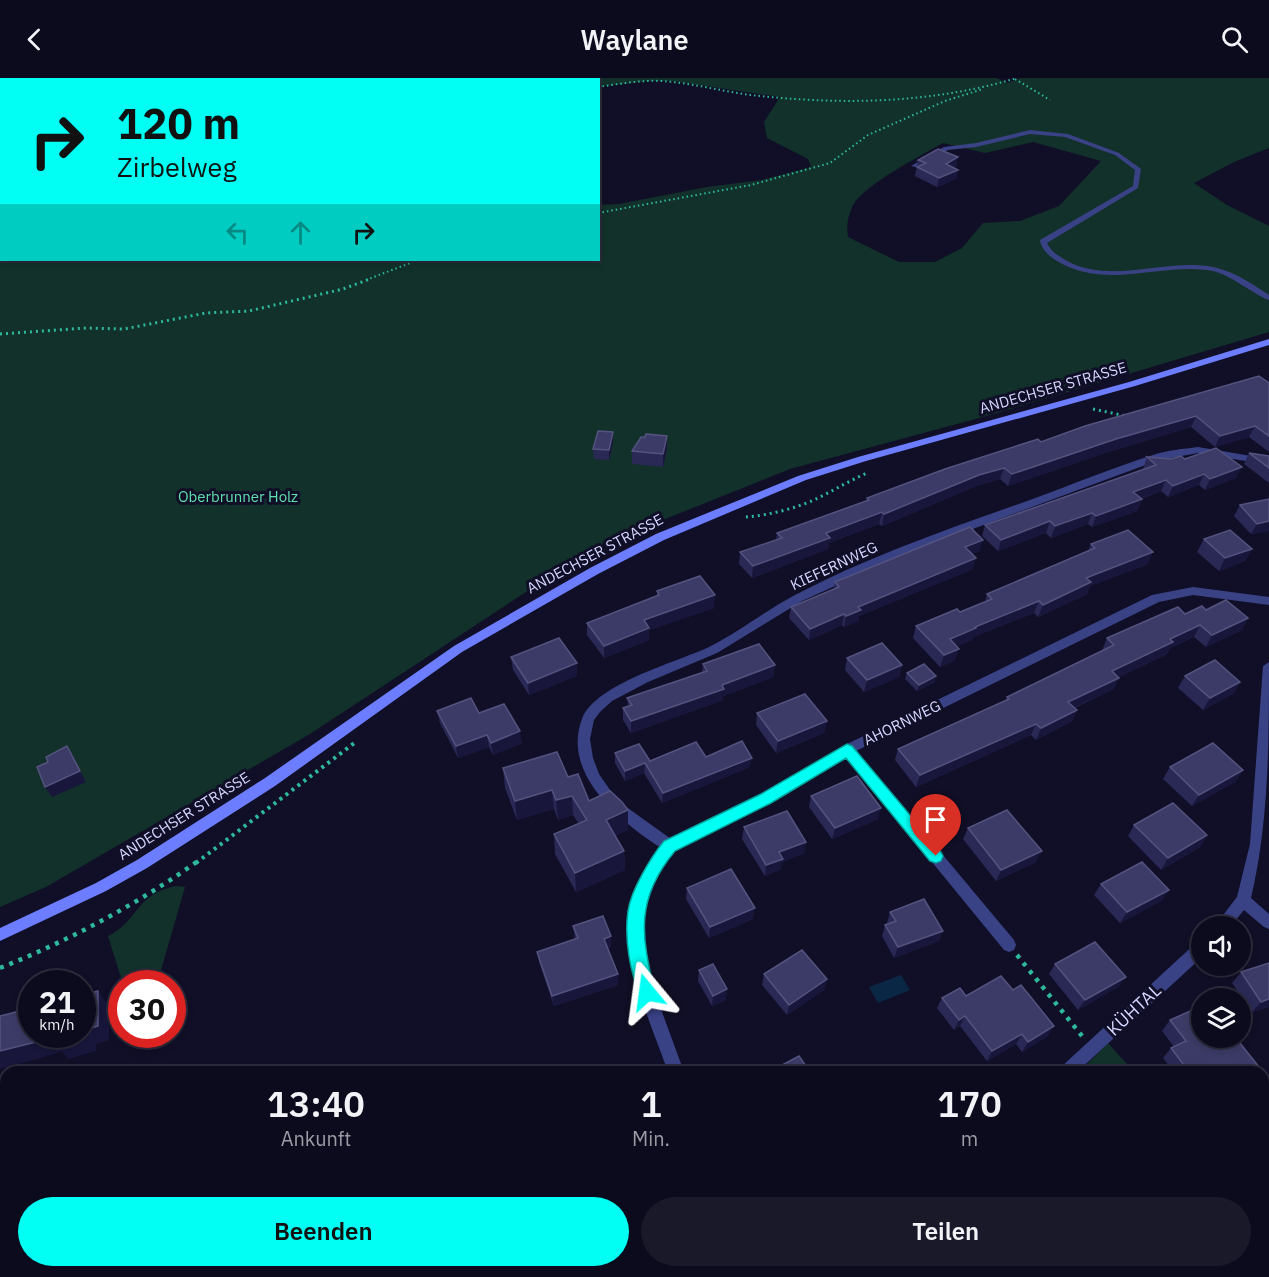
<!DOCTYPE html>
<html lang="de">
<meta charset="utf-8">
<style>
body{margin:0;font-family:"IBM Plex Sans",sans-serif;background:#1a192a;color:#f1f3f6;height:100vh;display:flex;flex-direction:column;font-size:22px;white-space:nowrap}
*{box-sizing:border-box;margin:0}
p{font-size:20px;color:#9a9ba4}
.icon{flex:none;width:33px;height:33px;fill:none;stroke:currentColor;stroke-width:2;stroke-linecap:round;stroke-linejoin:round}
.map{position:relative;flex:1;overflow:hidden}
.details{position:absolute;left:0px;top:988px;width:1269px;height:212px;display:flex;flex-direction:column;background:#0c0b1d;border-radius:18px 18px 0 0;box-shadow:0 3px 9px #0003,0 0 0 2px #2c2b3b}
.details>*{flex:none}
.guide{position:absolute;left:0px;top:0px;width:600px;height:183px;box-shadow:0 3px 9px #0003,0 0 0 2px #2c2b3b;background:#01fff3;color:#111;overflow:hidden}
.tools{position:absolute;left:1191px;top:838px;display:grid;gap:12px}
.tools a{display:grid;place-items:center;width:60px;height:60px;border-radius:50%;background:#0c0b1d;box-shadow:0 3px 9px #0003,0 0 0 2px #2c2b3b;font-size:30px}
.speed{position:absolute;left:18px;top:892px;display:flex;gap:12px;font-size:30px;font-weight:700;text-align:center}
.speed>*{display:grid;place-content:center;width:78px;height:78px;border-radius:50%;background:#0c0b1d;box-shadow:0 3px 9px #0003,0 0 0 2px #2c2b3b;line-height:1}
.speed small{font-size:15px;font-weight:400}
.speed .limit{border:9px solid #d22;background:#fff;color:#111}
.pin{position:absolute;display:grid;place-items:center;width:51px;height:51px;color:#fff;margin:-62px -26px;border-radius:50% 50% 50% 0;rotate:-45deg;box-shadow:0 0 6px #0007}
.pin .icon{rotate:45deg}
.me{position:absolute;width:66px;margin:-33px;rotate:344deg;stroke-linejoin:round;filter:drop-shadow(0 0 4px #0008)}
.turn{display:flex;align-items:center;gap:21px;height:126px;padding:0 18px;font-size:27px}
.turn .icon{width:78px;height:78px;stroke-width:2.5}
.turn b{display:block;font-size:42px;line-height:51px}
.lanes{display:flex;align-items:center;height:57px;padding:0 18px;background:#0003;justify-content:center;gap:30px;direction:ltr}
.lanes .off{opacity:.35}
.eta{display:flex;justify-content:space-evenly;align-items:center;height:102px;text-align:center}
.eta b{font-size:36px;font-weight:600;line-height:42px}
.primary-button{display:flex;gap:12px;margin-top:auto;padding:12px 18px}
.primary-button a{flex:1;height:69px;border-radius:36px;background:#01fff3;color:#111;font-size:24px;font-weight:600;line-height:69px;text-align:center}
.primary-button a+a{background:#1a192a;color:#f1f3f6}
header{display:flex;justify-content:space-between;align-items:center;height:78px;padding:0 18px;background:#0c0b1d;font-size:27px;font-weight:600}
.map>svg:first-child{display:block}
.green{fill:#12312b;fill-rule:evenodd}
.water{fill:#0a2845}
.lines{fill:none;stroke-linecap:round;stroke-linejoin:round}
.path-far3{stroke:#2eb99d;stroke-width:2;stroke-dasharray:1.5 3;stroke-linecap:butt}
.path-far2{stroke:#2eb99d;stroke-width:3;stroke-dasharray:2 4;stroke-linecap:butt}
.path-far1{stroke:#2eb99d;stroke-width:4;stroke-dasharray:3 4.5;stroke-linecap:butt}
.path{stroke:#2eb99d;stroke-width:4.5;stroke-dasharray:4 6;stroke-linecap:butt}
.lane{fill:#3a4286;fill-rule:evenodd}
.street{fill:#3a4286;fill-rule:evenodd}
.secondary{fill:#6c7dff;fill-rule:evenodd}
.wall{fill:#2a2855}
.shaded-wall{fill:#18163b}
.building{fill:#3c3b67;stroke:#54537f;stroke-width:1.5}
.route{fill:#01fff3;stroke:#01a69e;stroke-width:1.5}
.labels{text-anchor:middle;stroke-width:6;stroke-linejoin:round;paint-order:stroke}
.street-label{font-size:15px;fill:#d5d6ff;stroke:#100f27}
.park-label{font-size:15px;fill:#5fe1ad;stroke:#100f27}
.near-street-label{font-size:18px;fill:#d5d6ff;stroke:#100f27}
</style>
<header><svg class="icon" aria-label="back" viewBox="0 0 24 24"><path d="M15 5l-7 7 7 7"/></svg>Waylane<svg class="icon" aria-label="search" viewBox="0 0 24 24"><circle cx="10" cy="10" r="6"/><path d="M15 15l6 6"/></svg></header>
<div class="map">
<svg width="1269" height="1199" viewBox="0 0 1269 1199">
<rect width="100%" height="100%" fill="#100f27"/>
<g class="green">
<path d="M0 0H996L1008 5 1020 0H1269V70L1234 84 1194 105 1227 127 1269 148V254L994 336 790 391 593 470 310 656 46 809 0 829ZM2 2H598L599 9 649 3H672L780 19 764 44 767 60 808 81 811 89 761 102 707 109 619 126 599 127 598 182H2ZM1033 64 1101 83 1059 128 1020 143 983 145 962 170 935 184H899L848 159C846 149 848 137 853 127 864 107 922 77 943 65L985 75Z"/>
<path d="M176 808 185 809 157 906H123L108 858C140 842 135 816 176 808Z"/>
<polygon points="1108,965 1134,994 1079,994"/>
<polygon points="0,1011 6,1012 6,1194 90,1194 89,1199 0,1199"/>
<polygon points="1269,1070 1269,1199 954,1199 956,1194 1263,1194 1263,1074"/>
</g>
<polygon class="water" points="901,897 910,912 878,925 869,909"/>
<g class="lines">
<g class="path-far3">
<polyline points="454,0 461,2"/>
<polyline points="1015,1 1050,22"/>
<path d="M598 9C619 6 640 2 661 3 695 5 727 15 760 18 847 27 933 25 1017 0"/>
<polyline points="598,135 751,107 830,85 868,57 945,23 983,11"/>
<polyline points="366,202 418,182"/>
</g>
<g class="path-far2">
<polyline points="0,256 86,250 124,251 206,235 249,233 343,211 370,201"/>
<polyline points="1093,331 1126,338"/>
<path d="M746 439C770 437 798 430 820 419 836 411 851 402 867 395"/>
</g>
<polyline class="path-far1" points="196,785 357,663"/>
<g class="path">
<polyline points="1017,877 1082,958"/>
<path d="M0 890C70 862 136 827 198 783"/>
<polyline points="1176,1194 1176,1199"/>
</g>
<path class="lane" d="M1030 52 1068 56 1119 75 1141 91 1138 110 1047 165C1051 174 1059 178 1067 183 1111 206 1161 182 1207 188 1230 191 1250 204 1269 217V222C1248 214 1231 195 1207 192 1154 186 1106 212 1057 183 1049 178 1041 171 1040 162L1133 108 1135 92 1115 77 1065 59 1030 56 976 69 948 72 916 89 911 88 944 69 976 65Z"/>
<g class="street">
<path d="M1198 369 1269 381V387L1198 375 1159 382 943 462 857 498 802 523 717 575 648 604 612 623 600 634 594 642 590 661 593 680 599 696 610 712 625 728 671 761 761 717 843 668 1152 517 1193 509 1269 519V527L1193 517 1159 524 856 673 1014 862 1016 867 1014 872 1009 874 1004 872 846 679 771 725 675 772 661 792 647 820 642 847 647 893 684 994H668C650 942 618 878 633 822 638 804 650 785 661 770 621 744 561 696 582 641 595 606 677 584 709 569 739 554 765 533 795 517 869 478 951 450 1030 422 1071 407 1112 390 1153 377 1168 372 1183 371 1198 369Z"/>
<path d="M1269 584C1269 663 1269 744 1251 820L1269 836V851L1264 849 1244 832 1230 849H1214L1237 819 1250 766 1263 588Z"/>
<polygon points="1202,863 1202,879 1077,994 1058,994 1061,989 1197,864"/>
<polygon points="739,1194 757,1194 759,1199 741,1199"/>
<polygon points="938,1194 956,1194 955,1199 937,1199"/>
</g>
<polygon class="secondary" points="1269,261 1269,267 1135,308 866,383 806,402 664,462 598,496 462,574 275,708 147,790 106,813 0,863 0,850 96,805 137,782 265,700 454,568 590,490 656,456 798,398 858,379 1129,304"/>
</g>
<g class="wall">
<polygon points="958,79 956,88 954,90 958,92 956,101 937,109 915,98 918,82"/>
<polygon points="1269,305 1269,374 1249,359 1215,369 1191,349 1111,373 1008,408 1000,401 976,408 882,448 879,446 829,465 828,471 752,500 739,486 740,474 776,462 777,455 866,424 867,420 1041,364"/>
<polygon points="613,354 613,364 609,382 594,381 593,371"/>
<polygon points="667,371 663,389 632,386 632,373"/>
<polygon points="1249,375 1269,378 1269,405 1244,386"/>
<polygon points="1147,379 1171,381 1185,381 1236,400 1205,412 1199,407 1168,419 1161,413 1141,421 1142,421 1137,433 1092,449 1088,446 1051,460 1046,455 998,473 982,458 985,447 1144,391 1143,391"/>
<polygon points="1240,427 1269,453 1251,456 1234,438"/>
<polygon points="1204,461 1252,471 1245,483 1219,493 1197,474"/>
<polygon points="1091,466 1148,486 1090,508 1087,516 1038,539 1034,535 973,559 972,562 957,568 955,582 940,589 913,560 916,548 960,534 985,524 987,516 1088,473"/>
<polygon points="980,473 972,476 973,491 859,538 859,543 844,549 842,547 809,562 789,540 791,529 834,511 835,504"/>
<polygon points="657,513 714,530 649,552 649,562 604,580 587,557 587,545 657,518"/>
<polygon points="1206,532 1248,540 1242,552 1206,569 1194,559 1170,570 1167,576 1119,599 1114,611 1075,630 1077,632 1072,643 1036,662 1031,657 916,709 895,682 898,671 1006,622 1007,619 1102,573 1107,560 1185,536"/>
<polygon points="511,579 577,585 577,598 529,617 513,592"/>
<polygon points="847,580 902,587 899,599 864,614 845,592"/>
<polygon points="703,586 775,587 773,599 723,618 723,622 631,655 623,642 623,630 628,628 627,620 702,594"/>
<polygon points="907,595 935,604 917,613 905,601"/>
<polygon points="1185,598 1240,604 1233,616 1203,632 1178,610"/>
<polygon points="437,633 479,635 522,665 493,677 489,669 458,680 440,645"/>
<polygon points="757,635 827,643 824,655 776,675 756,647"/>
<polygon points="615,675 650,683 706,679 750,689 662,725 644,695 625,703 615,685"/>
<polygon points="1170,689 1243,692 1235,704 1192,728 1163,701"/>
<polygon points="503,690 568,699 589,723 628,732 628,752 615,758 624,773 625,792 576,814 555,776 554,756 579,746 573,737 558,742 554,731 517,742 505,710"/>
<polygon points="811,718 878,741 832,761 809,729"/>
<polygon points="1134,747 1207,757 1200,769 1161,792 1128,758"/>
<polygon points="744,749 806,764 804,775 782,784 780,792 765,798 742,761"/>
<polygon points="968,750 1036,784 996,803 963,761"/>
<polygon points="1101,806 1169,812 1161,823 1120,845 1094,817"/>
<polygon points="687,810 753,841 709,860 686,821"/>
<polygon points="890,834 943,853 939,863 894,880 882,858 885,847 888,846 887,845"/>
<polygon points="573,848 611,858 611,869 608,870 618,907 554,928 539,884 537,874 575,861"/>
<polygon points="1269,885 1269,929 1252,934 1232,905 1241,894"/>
<polygon points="1055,886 1126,899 1118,909 1078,932 1049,896"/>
<polygon points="699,892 726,922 712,928 698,903"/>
<polygon points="764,896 827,901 824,912 787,937 762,907"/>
<polygon points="966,918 1048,958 1022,974 1016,966 987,983 960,948 954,952 937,930 942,920"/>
<polygon points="1170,942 1202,960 1263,994 1174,994 1163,980 1171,970 1174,969 1162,953"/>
</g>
<g class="shaded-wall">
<polygon points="958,79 956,88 944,95 946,86"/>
<polygon points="958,92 956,101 937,109 939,100"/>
<polygon points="1196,338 1191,349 1111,373 1008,408 1012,396 1116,361"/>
<polygon points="1255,348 1249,359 1215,369 1220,358"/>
<polygon points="613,354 613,364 609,382 609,372"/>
<polygon points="667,358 667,371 663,389 663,376"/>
<polygon points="1242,389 1236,400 1205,412 1210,401"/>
<polygon points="1004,390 1000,401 976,408 882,448 884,436 979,397"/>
<polygon points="1204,396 1199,407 1168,419 1173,408"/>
<polygon points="1166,402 1161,413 1128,425 1133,414"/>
<polygon points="1142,421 1137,433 1092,449 1096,438"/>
<polygon points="882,434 879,446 829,465 828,471 752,500 753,488 826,455"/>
<polygon points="1092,435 1088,446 1051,460 1055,448"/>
<polygon points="1050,443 1046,455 998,473 1001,462"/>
<polygon points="1269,443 1269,453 1251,456 1257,446"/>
<polygon points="983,462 980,473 962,480 965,469"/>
<polygon points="1252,471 1245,483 1219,493 1225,480"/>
<polygon points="1153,474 1148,486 1090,508 1087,516 1038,539 1043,527 1086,500"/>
<polygon points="976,480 973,491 859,538 859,543 844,549 846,538 858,529"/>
<polygon points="715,517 714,530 649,552 649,562 604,580 604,568 644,542"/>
<polygon points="1039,523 1034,535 973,559 972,562 946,573 950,561 975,549"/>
<polygon points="844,536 842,547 809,562 810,551"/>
<polygon points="1248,540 1242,552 1206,569 1212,557"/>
<polygon points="1200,547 1194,559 1170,570 1167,576 1106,605 1112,593 1170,561"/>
<polygon points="959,571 955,582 940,589 944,577"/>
<polygon points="577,585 577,598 529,617 528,605"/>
<polygon points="775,587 773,599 723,618 723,622 631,655 631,643"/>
<polygon points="902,587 899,599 864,614 867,602"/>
<polygon points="936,598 935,604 917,613 919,607"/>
<polygon points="1119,600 1114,611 1063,635 1068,624"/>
<polygon points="1240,604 1233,616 1203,632 1210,620"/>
<polygon points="1077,632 1072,643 1036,662 1041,650"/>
<polygon points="827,643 824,655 776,675 778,663"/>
<polygon points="1036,646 1031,657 916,709 920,697"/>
<polygon points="520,653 522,665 493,677 491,665"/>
<polygon points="487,657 489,669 458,680 456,668"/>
<polygon points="67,668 86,704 52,719 45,709"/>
<polygon points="752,680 750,689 662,725 663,715"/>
<polygon points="645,685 644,695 625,703 625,693"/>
<polygon points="1243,692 1235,704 1192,728 1199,717"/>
<polygon points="552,712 554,731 517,742 515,723"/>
<polygon points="572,718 573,737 558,742 556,722"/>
<polygon points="881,730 878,741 832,761 835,750"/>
<polygon points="628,732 628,752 607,762 606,742"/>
<polygon points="1207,757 1200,769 1161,792 1168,780"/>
<polygon points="806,764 804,775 782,784 780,792 765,798 766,787 779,774"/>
<polygon points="624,773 625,792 576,814 575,795"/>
<polygon points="1042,773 1036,784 996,803 1001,792"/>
<polygon points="1169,812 1161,823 1120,845 1127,834"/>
<polygon points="755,830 753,841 709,860 710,849"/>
<polygon points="943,853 939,863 894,880 898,869"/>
<polygon points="611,858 611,869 604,871 604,861"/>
<polygon points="618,896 618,907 554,928 552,918"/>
<polygon points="1126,899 1118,909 1078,932 1085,922"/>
<polygon points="827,901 824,912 787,937 789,927"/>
<polygon points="727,911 726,922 712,928 713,918"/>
<polygon points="98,913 109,928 109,962 96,966 96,973 68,981 62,974 0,991 0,973 85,952"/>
<polygon points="1269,921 1269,929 1252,934 1261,924"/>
<polygon points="965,938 960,948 954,952 959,942"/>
<polygon points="1054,948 1048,958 1022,974 1028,964"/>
<polygon points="1022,956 1016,966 987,983 992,973"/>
</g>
<g class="building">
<polygon points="938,71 958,79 946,86 958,92 939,100 917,89 926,85 918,82"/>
<polygon points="1259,298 1269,305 1269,358 1255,348 1220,358 1196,338 1116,361 1012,396 1004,390 979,397 884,436 882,434 826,455 830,460 753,488 740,474 782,460 777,455 869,422 867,420 945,391 1038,361 1041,364 1085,348"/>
<polygon points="598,353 613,354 609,372 593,371"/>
<polygon points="646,356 667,358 663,376 632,373 641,359 645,359"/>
<polygon points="1216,370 1242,389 1210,401 1204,396 1173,408 1166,402 1133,414 1142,421 1096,438 1092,435 1055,448 1050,443 1001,462 985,447 1156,387 1147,379 1171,381 1181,378 1185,381"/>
<polygon points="1249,375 1269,378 1269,390"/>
<polygon points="1269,421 1269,443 1257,446 1240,427"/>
<polygon points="970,449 983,462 965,469 976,480 858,529 861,532 846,538 844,536 810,551 791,529 839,509 835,504"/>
<polygon points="1128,452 1153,474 1086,500 1091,504 1043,527 1039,523 975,549 976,550 950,561 959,571 944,577 916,548 957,531 960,534 992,521 987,516 1095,470 1091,466"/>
<polygon points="1230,452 1252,471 1225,480 1204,461"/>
<polygon points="700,498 715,517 644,542 649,550 604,568 587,545 659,517 657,513"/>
<polygon points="1226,522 1248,540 1212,557 1200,547 1170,561 1173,564 1112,593 1119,600 1068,624 1077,632 1041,650 1036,646 920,697 898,671 1009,621 1007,619 1114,567 1107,560 1178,529 1185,536 1202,528 1206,532"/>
<polygon points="559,560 577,585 528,605 511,579"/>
<polygon points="882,565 902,587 867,602 847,580"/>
<polygon points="759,566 775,587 722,607 724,611 631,643 623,630 632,627 627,620 707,593 703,586"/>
<polygon points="1215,582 1240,604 1210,620 1185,598"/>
<polygon points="924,586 936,598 919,607 907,595"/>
<polygon points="805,616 827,643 778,663 757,635"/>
<polygon points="471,620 479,635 504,626 520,653 491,665 487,657 456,668 437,633"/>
<polygon points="742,663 752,680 663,715 645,685 625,693 615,675 639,666 650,683 696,664 706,679"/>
<polygon points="1213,665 1243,692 1199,717 1170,689"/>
<polygon points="67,668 80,693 45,709 37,689 48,684 46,679"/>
<polygon points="557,674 568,699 578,696 589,723 610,713 622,724 628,732 606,742 624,773 575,795 554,756 587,742 572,718 556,722 552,712 515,723 503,690"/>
<polygon points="857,698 881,730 835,750 811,718"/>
<polygon points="1173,725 1207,757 1168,780 1134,747"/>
<polygon points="1007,732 1042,773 1001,792 968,750"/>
<polygon points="787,733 806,764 779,774 783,781 766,787 744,749"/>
<polygon points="1142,784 1169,812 1127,834 1101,806"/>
<polygon points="731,791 755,830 710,849 687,810"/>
<polygon points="924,821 943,853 898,869 885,847 896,843 890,834"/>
<polygon points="603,838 611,858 604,861 618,896 552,918 537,874 578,860 573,848"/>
<polygon points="1095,864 1126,899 1085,922 1055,886"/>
<polygon points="802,872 827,901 789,927 764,896"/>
<polygon points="1269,885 1269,921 1261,924 1241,894"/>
<polygon points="713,886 727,911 713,918 699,892"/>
<polygon points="1001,898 1013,912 1021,907 1054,948 1028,964 1022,956 992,973 965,938 959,942 942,920 960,910 966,918"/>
<polygon points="98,913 98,948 85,952 84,960 56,967 56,959 0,973 0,938 32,930 32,957 82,957 82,917"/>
<polygon points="1195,931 1202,940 1202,960 1236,960 1263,994 1189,994 1171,970 1186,963 1170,942"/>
<polygon points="799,978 810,994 769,994"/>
</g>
<path class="route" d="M847 666 852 668 941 774 943 778 941 783 936 785 930 783 846 680 771 725 675 773C635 821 641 858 655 914L653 920 647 922 641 920C630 895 624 860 628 833 631 812 651 779 664 763L761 716Z"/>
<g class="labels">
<g class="street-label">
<text transform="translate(1053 310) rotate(-16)" y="5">ANDECHSER STRASSE</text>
<text transform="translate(595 476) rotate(-28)" y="5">ANDECHSER STRASSE</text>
<text transform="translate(834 488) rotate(-25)" y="5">KIEFERNWEG</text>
<text transform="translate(902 645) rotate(-26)" y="5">AHORNWEG</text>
<text transform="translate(184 738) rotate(-32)" y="5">ANDECHSER STRASSE</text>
</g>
<g class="park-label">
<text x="238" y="424">Oberbrunner Holz</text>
</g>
<g class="near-street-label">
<text transform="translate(1134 932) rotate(-43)" y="6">KÜHTAL</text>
</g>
</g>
</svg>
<div class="tools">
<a><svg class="icon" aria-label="sound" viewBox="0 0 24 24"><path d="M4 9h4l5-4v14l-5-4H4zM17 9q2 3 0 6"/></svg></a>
<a><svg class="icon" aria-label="layers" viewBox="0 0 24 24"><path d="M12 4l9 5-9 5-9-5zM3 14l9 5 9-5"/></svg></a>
</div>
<div class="speed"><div>21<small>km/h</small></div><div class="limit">30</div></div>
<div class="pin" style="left:936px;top:778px;background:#d93025"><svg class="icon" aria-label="arrive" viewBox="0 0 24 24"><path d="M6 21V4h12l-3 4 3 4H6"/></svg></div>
<svg class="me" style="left:647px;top:914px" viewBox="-20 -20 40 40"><path d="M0-17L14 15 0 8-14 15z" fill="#01fff3" stroke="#fff" stroke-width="4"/></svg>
<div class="guide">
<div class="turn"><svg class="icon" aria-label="right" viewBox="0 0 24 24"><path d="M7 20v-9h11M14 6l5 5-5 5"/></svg><div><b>120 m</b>Zirbelweg</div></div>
<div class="lanes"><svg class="icon off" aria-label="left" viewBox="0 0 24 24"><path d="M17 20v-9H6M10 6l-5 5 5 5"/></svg><svg class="icon off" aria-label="ahead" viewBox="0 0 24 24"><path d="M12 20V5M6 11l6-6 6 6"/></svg><svg class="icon" aria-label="right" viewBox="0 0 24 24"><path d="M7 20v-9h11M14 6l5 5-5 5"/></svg></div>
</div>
<section class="details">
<div class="eta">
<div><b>13:40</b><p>Ankunft</p></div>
<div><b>1</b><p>Min.</p></div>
<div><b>170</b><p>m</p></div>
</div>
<div class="primary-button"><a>Beenden</a><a>Teilen</a></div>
</section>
</div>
